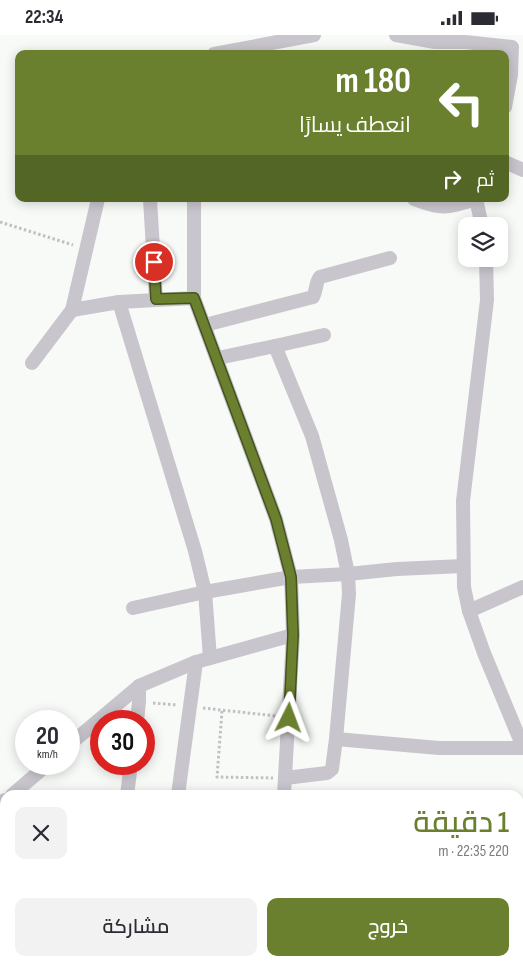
<!DOCTYPE html>
<html lang="ar">
<meta charset="utf-8">
<style>
body{margin:0;font-family:"Sofia Sans Condensed",Cairo,sans-serif;background:#f2f2f3;color:#2b2b33;direction:rtl;height:100vh;display:flex;flex-direction:column;font-size:19px;white-space:nowrap}
*{box-sizing:border-box;margin:0}
p{font-size:16px;color:#7c7c81}
.icon{flex:none;width:28px;height:28px;fill:none;stroke:currentColor;stroke-width:2;stroke-linecap:round;stroke-linejoin:round}
.map{position:relative;flex:1;overflow:hidden;direction:ltr}
.panel{position:absolute;left:0px;top:755px;width:524px;height:176px;display:flex;flex-direction:column;background:#fff;border-radius:15px 15px 0 0;box-shadow:0 2px 12px #0003;direction:rtl}
.panel>*{flex:none}
.top-card{position:absolute;left:15px;top:15px;width:494px;height:152px;border-radius:10px;box-shadow:0 2px 12px #0003;direction:rtl;background:#6a802f;color:#fff;overflow:hidden}
.tools{position:absolute;left:458px;top:182px;display:grid;gap:10px}
.tools a{display:grid;place-items:center;width:50px;height:50px;border-radius:10px;background:#fff;box-shadow:0 2px 12px #0003;font-size:25px}
.speed{position:absolute;left:15px;top:675px;display:flex;gap:10px;font-size:25px;font-weight:700;text-align:center}
.speed>*{display:grid;place-content:center;width:65px;height:65px;border-radius:50%;background:#fff;box-shadow:0 2px 12px #0003;line-height:1}
.speed small{font-size:12px;font-weight:400}
.speed .limit{border:8px solid #d22;background:#fff;color:#111}
.pin{position:absolute;display:grid;place-items:center;width:42px;height:42px;color:#fff;margin:-21px;border:2px solid #fff;border-radius:50%;box-shadow:0 1px 5px #0007}
.me{position:absolute;width:55px;margin:-28px;rotate:3deg;stroke-linejoin:round;filter:drop-shadow(0 0 4px #0008)}
.turn{display:flex;align-items:center;gap:18px;height:105px;padding:0 15px;font-size:22px}
.turn .icon{width:65px;height:65px;stroke-width:2.5}
.turn b{display:block;font-size:35px;line-height:42px}
.then{display:flex;align-items:center;height:48px;padding:0 15px;background:#0003;gap:10px;font-size:19px}
.round{display:grid;place-items:center;flex:none;width:52px;height:52px;border-radius:10px;background:#f2f2f3}
.summary{display:flex;align-items:center;justify-content:space-between;height:85px;padding:0 15px}
h1{font-size:30px;font-weight:600;line-height:38px;color:#6a802f}
.action{display:flex;gap:10px;margin-top:auto;padding:10px 15px}
.action a{flex:1;height:58px;border-radius:10px;background:#6a802f;color:#fff;font-size:20px;font-weight:600;line-height:58px;text-align:center}
.action a+a{background:#f2f2f3;color:#2b2b33}
.status{display:flex;justify-content:space-between;align-items:center;height:35px;padding:0 25px;background:#fff;direction:ltr}
.status svg{height:14px;fill:currentColor}
.map>svg:first-child{display:block}
.lines{fill:none;stroke-linecap:round;stroke-linejoin:round}
.path{stroke:#c2bfc5;stroke-width:3;stroke-dasharray:2.5 2.5;stroke-linecap:butt}
.minor{stroke:#c9c5cd;stroke-width:14}
.route-casing{stroke:#45531f;stroke-width:12}
.route{stroke:#6a802f;stroke-width:9}
</style>
<div class="status"><b>22:34</b><svg viewBox="0 0 49 12"><path d="M0 12V9h3v3zM5 12V6h3v6zM10 12V3h3v9zM15 12V0h3v12zM26 1h20v11H26zM47 4h2v5h-2z"/></svg></div>
<div class="map">
<svg width="523" height="931" viewBox="0 0 523 931">
<rect width="100%" height="100%" fill="#f8faf8"/>
<g class="lines">
<g class="path">
<polyline points="0,187 73,210"/>
<polyline points="153,668 177,670"/>
<polyline points="203,673 276,681"/>
<polyline points="222,676 217,742 273,743"/>
</g>
<g class="minor">
<polyline points="396,0 435,7 465,7 512,12 511,40 505,72"/>
<polyline points="214,19 314,0"/>
<polyline points="505,127 523,135"/>
<polyline points="150,164 156,264"/>
<polyline points="194,164 194,263 276,484 291,542 293,600 284,760"/>
<path d="M414 164C442 175 448 173 476 164"/>
<polyline points="476,164 482,191"/>
<polyline points="486,224 487,265 463,466 464,552 469,576 484,618 523,712"/>
<polyline points="119,267 195,516 205,557 210,623"/>
<polyline points="72,275 119,267 194,263"/>
<path d="M205 290 313 262C317 255 315 248 320 242L390 223"/>
<polyline points="218,323 275,311"/>
<polyline points="32,328 72,275 98,164"/>
<polyline points="133,573 205,557 291,542 348,539 397,534 463,531"/>
<polyline points="469,576 523,552"/>
<polyline points="137,686 139,667 139,651"/>
<polyline points="336,704 439,713 523,713"/>
<polyline points="69,710 139,651 196,627 293,600"/>
<polyline points="285,743 327,738 332,734 336,704 349,559 348,539 341,505 312,401 275,311 324,300"/>
<polyline points="12,760 48,729"/>
<polyline points="127,760 131,729"/>
<polyline points="178,760 196,627"/>
<polyline points="0,768 5,765"/>
<polyline points="519,808 523,807"/>
<polyline points="519,823 523,863"/>
<polyline points="360,926 405,931"/>
<polyline points="200,931 203,926"/>
</g>
</g>
<g class="lines">
<defs>
<polyline id="route" points="154,227 156,264 194,263 276,484 291,542 293,600 289,683"/>
</defs>
<use href="#route" class="route-casing"/>
<use href="#route" class="route"/>
</g>
</svg>
<div class="tools">
<a><svg class="icon" aria-label="layers" viewBox="0 0 24 24"><path d="M12 4l9 5-9 5-9-5zM3 14l9 5 9-5"/></svg></a>
</div>
<div class="speed"><div>20<small>km/h</small></div><div class="limit">30</div></div>
<div class="pin" style="left:154px;top:227px;background:#d93025"><svg class="icon" aria-label="arrive" viewBox="0 0 24 24"><path d="M6 21V4h12l-3 4 3 4H6"/></svg></div>
<svg class="me" style="left:289px;top:683px" viewBox="-20 -20 40 40"><path d="M0-17L14 15 0 8-14 15z" fill="#6a802f" stroke="#fff" stroke-width="4"/></svg>
<div class="top-card">
<div class="turn"><svg class="icon" aria-label="left" viewBox="0 0 24 24"><path d="M17 20v-9H6M10 6l-5 5 5 5"/></svg><div><b>180 m</b>انعطف يسارًا</div></div>
<div class="then">ثم<svg class="icon" aria-label="right" viewBox="0 0 24 24"><path d="M7 20v-9h11M14 6l5 5-5 5"/></svg></div>
</div>
<section class="panel">
<div class="summary"><div><h1>1 دقيقة</h1><p>220 m · 22:35</p></div><a class="round"><svg class="icon" aria-label="close" viewBox="0 0 24 24"><path d="M6 6l12 12M18 6L6 18"/></svg></a></div>
<div class="action"><a>خروج</a><a>مشاركة</a></div>
</section>
</div>
